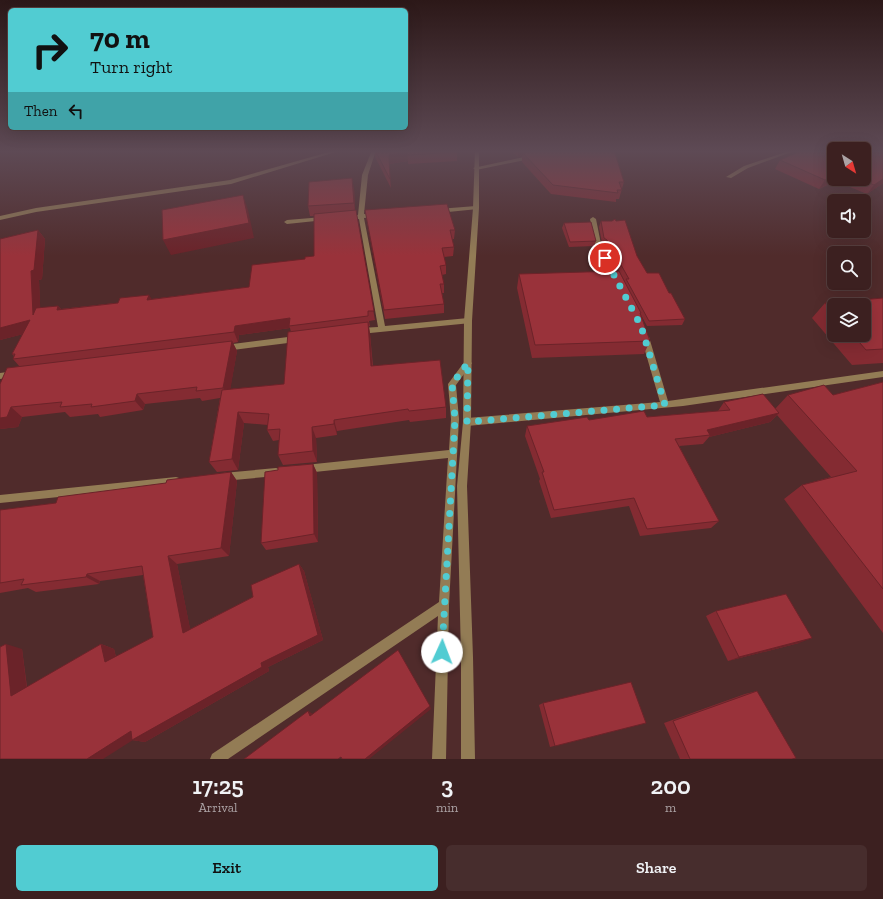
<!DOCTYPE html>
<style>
body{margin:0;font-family:"Zilla Slab",serif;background:#472d2d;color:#f1f3f6;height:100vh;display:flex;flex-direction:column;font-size:15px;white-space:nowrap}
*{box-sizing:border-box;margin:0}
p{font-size:13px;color:#aca3a5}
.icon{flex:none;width:22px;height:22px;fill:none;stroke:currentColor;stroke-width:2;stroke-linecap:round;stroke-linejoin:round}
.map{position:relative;height:759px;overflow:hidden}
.details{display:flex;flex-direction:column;background:#3c2020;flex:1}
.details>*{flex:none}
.top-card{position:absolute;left:8px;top:8px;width:400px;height:122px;border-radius:6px;box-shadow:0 4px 16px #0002,0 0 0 1px #553e3e;background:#51ccd2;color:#111;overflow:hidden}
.needle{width:26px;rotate:143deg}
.fabs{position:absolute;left:827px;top:142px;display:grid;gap:8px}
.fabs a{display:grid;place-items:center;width:44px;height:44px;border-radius:6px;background:#3c2020;box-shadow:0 4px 16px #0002,0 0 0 1px #553e3e;font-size:20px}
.pin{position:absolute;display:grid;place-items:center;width:34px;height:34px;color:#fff;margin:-17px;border:2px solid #fff;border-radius:50%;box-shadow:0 1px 4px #0007}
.me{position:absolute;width:44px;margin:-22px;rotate:2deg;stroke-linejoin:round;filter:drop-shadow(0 0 3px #0008)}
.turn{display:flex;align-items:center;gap:14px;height:84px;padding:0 16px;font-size:18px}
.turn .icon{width:52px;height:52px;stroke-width:2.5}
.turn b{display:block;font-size:28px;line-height:34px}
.then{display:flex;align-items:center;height:38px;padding:0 16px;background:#0003;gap:8px;font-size:15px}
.eta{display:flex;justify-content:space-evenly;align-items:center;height:68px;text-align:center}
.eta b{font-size:24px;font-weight:600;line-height:28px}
.primary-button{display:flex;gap:8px;margin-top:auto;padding:8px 16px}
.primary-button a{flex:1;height:46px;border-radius:6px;background:#51ccd2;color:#111;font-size:16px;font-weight:600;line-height:46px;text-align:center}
.primary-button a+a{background:#472d2d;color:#f1f3f6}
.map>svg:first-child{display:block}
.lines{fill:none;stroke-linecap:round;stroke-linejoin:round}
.minor{fill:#937c55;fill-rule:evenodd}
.tertiary{fill:#937c55;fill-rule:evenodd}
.wall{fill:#842b32;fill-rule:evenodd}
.shaded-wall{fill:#6b2329}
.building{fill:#99323a;stroke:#6b2329}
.route{stroke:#51ccd2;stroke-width:7;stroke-dasharray:0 12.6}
</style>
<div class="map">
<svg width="883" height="759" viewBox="0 0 883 759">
<rect width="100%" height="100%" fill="#502b2b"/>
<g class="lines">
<g class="minor">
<polygon points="336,150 342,150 231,184 36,212 0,220 0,216 36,208 230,180"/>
<polygon points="372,150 376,150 368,175 364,214 375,213 378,215 375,217 364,218 385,326 468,318 471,319 472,321 471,323 360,334 356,331 360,328 378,327 359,219 347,220 344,218 347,216 358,215 362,175"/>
<polygon points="792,150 797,150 748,168 731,178 726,177 744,166"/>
<polygon points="533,155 535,156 535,158 476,170 473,168"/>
<polygon points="476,206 478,207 478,209 438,213 435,211 438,209"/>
<polygon points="323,217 326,219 325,220 287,224 284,222 287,220"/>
<polygon points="593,217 596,219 601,244 620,280 619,282 615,282 595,244 590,219"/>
<polygon points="645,334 649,337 668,401 883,371 883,377 683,406 467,426 464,425 463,422 464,419 467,418 660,402 641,337"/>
<polygon points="296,336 300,339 296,342 225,351 221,348 225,345"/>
<polygon points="468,360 472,363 456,385 459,419 449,605 446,759 432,759 438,616 228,759 210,759 212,754 439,602 448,458 305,473 302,472 300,469 302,466 305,465 449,450 451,419 448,384 465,361"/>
<polygon points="15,371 18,372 19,374 18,376 0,379 0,373"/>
<polygon points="276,468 279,469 281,472 279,475 276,476 223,481 220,480 218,477 220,474 223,473"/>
<polygon points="176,477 179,478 181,481 179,484 176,485 0,503 0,495"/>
</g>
<polygon class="tertiary" points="475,150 479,150 479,208 472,321 471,422 467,486 473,657 475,759 461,759 461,657 457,486 463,422 464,321 473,208"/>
</g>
<g class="wall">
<polygon points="375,150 456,150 457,152 457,161 408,164 408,161 389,164 391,188 375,157"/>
<polygon points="510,150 614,150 624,182 619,199 616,199 616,202 551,194 522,162 522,157 518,157"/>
<polygon points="780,160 834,179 864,179 883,183 867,194 835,181 819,189 775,169"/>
<path d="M354 188 355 210 375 320 369 321 370 326H369L370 334 373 366 446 407V418L410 422 409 420 337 431V435L316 438 317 462 283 465 278 455 279 440 273 441 267 430 268 425 244 423 238 470 217 472 209 462 220 398 202 401 200 398 145 404 143 410 100 417 98 414 70 417 65 412 22 417 18 427 0 429 20 367 13 359 14 356 12 354 23 334 0 340V239L38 230 45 239 42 279 39 280 40 308 58 306 61 309 152 299 249 287 305 259 314 256V216H310L308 206ZM290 328 291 332 284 384 230 389 237 351 233 343 238 342 239 335Z"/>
<polygon points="365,210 455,230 454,239 452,239 454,247 453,256 444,257 446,265 446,274 442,275 444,284 444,293 442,293 444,304 444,313 385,319"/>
<polygon points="601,221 637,256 647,273 669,293 685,319 682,325 647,326 641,315 650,341 644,354 532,358 517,288 519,274 625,282 606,246 602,243 599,227"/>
<polygon points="564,223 596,241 594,246 569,247 562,228"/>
<path d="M883 298V363L852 365 812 318 825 303ZM834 305 864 335H834Z"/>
<polygon points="883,382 883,633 784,499 802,485 831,477 777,415 770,422 709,437 703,444 679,446 719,521 711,528 640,536 629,506 551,518 539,481 540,479 525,436 527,426 589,420 647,417 718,411 724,402 775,409 788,395 833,395"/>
<polygon points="313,464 317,473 318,542 266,550 261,543"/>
<polygon points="231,472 237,481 229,556 177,564 190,629 253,597 299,564 304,571 323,640 268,667 269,671 145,742 132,740 0,759 22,649 27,687 101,644 114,649 116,657 153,637 143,575 100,581 99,584 36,592 28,588 0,593 0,510 56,503"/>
<polygon points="716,611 799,643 728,661 706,616"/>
<polygon points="757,691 792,759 680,759 664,723 745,694"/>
<polygon points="543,703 646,723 550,747 539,705"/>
</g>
<g class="shaded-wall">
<polygon points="519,150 557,150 523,153 522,157 518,157"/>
<polygon points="407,152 408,161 389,164 391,188 389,155"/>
<polygon points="834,175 834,179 836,179 835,181 819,189 825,180"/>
<polygon points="352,178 354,188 355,214 354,203"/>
<polygon points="883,179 883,183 867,194 874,185"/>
<polygon points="243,195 248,210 254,238 171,255 163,240"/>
<polygon points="38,230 45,239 42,279 39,280 41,324 33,315 31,271"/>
<polygon points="149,295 155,304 147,300"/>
<polygon points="58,306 66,315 57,310"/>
<polygon points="290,318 289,326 290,328 239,335 238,342 234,332 235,326"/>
<polygon points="30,320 39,330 0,340 0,328"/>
<polygon points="368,322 370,334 373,378 371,366"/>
<polygon points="232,341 237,351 229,397 223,388"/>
<polygon points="137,394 145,404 143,410 135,401"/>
<polygon points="11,407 22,417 18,427 0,429 0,418"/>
<polygon points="238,412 244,423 238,470 232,459"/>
<polygon points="779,413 770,422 709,437 710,435 707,430"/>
<polygon points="334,420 337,431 337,435 334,424"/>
<polygon points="312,427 316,438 317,462 313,451"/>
<polygon points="313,464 317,473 318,542 314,534"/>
<polygon points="231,472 237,481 229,556 221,548"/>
<polygon points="168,556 177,564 192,638 183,633"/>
<polygon points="299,564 304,571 323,640 268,667 269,671 145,742 132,740 261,663"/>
<polygon points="87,574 100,581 99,584 86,577"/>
<polygon points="812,638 799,643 728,661 739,657"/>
<polygon points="6,644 22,649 28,699 11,696"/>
<polygon points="101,644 114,649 118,667 105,662"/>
<polygon points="430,706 431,709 369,759 365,759"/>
<polygon points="308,711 313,714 310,716"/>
<polygon points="131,731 144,733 103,759 87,759"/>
</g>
<g class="building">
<polygon points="375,150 456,150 457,152 408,155 407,152 389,155 390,179"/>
<polygon points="540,150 614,150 624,182 619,182 622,190 617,190 618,193 553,185 523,153"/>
<polygon points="803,150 834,150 834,175 825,180 780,160"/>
<polygon points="864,150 883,150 883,179 874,185 860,179 864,179"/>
<polygon points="352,178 354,203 308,206 309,182"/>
<polygon points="243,195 249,223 163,240 162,210"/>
<polygon points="447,204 455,230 450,230 454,247 442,248 446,265 440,266 444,284 440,284 444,304 384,310 365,210"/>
<polygon points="356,210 374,311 368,311 368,316 289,326 290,318 235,326 234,332 13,359 15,354 12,354 30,320 0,328 0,239 38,230 34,270 31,271 33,315 36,308 58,306 57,310 118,303 120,298 149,295 147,300 249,287 252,265 305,259 305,257 314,256 314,214"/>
<polygon points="615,219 616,221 625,220 637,256 647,273 659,273 669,293 671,293 685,319 649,321 626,279 629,279 607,240 604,238 601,221 612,221"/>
<polygon points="591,222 596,241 570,242 564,223"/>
<polygon points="619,271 641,313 640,313 650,341 535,345 519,274"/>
<polygon points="883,298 883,349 866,350 853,335 864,335 864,305 834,305 834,313 825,303"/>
<polygon points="368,322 371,366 440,360 446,407 409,411 408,409 334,420 334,424 312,427 313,451 278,455 280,429 267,430 269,414 238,412 232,459 209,462 222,390 284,384 288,332"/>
<polygon points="232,341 223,388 196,391 197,387 137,394 135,401 91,407 92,404 60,407 62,402 11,407 7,417 0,418 0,384 7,368"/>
<polygon points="883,382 883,589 802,485 857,471 788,395 824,385 833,395"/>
<polygon points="763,394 779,413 707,430 710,435 675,439 719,521 647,529 634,498 554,510 542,472 544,472 527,426 587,417 589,420 644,411 647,417 730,410 724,402"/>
<polygon points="313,464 314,534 261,543 265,472 278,470 278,467"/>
<polygon points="231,472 221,548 168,556 183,633 253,597 251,585 299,564 318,635 261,663 262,667 132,740 131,731 87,759 0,759 0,647 6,644 11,696 101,644 105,662 153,637 142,566 87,574 86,577 21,585 24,579 0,583 0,510 56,503 58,497 166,483 167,480"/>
<polygon points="786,594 812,638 739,657 716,611"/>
<polygon points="398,650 430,706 365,759 342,759 341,757 338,759 244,759 308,711 310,716"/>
<polygon points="631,682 646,723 555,746 543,703"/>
<polygon points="757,691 796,758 792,759 690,759 673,721"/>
</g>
<linearGradient id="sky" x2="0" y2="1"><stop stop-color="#2c1818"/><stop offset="0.59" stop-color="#5e4a55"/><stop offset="1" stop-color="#5e4a55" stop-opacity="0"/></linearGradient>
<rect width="883" height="256" fill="url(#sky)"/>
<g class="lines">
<polyline class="route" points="442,652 455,419 452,384 468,363 467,422 665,405 641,326 605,258"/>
</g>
</svg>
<div class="fabs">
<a><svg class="needle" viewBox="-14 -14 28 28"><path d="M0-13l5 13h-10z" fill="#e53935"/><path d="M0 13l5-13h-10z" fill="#aca3a5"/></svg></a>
<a><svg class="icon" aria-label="sound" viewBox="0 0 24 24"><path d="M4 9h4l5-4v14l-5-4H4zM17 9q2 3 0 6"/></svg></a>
<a><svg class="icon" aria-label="search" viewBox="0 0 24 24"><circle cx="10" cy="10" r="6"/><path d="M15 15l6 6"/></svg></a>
<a><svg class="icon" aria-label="layers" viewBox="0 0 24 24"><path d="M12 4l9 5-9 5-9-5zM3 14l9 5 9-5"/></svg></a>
</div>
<div class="pin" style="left:605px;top:258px;background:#d93025"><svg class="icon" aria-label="arrive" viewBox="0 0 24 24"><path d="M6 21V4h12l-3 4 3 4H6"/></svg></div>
<svg class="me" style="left:442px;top:652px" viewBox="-20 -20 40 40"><circle r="19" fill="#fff"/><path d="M0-13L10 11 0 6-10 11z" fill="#51ccd2"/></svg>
<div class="top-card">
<div class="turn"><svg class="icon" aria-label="right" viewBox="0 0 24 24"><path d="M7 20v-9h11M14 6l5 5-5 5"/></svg><div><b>70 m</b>Turn right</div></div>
<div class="then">Then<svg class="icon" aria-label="left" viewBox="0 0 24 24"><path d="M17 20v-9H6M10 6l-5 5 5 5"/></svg></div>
</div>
</div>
<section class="details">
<div class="eta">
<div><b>17:25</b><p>Arrival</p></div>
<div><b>3</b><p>min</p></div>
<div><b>200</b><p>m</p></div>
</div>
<div class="primary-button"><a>Exit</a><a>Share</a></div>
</section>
